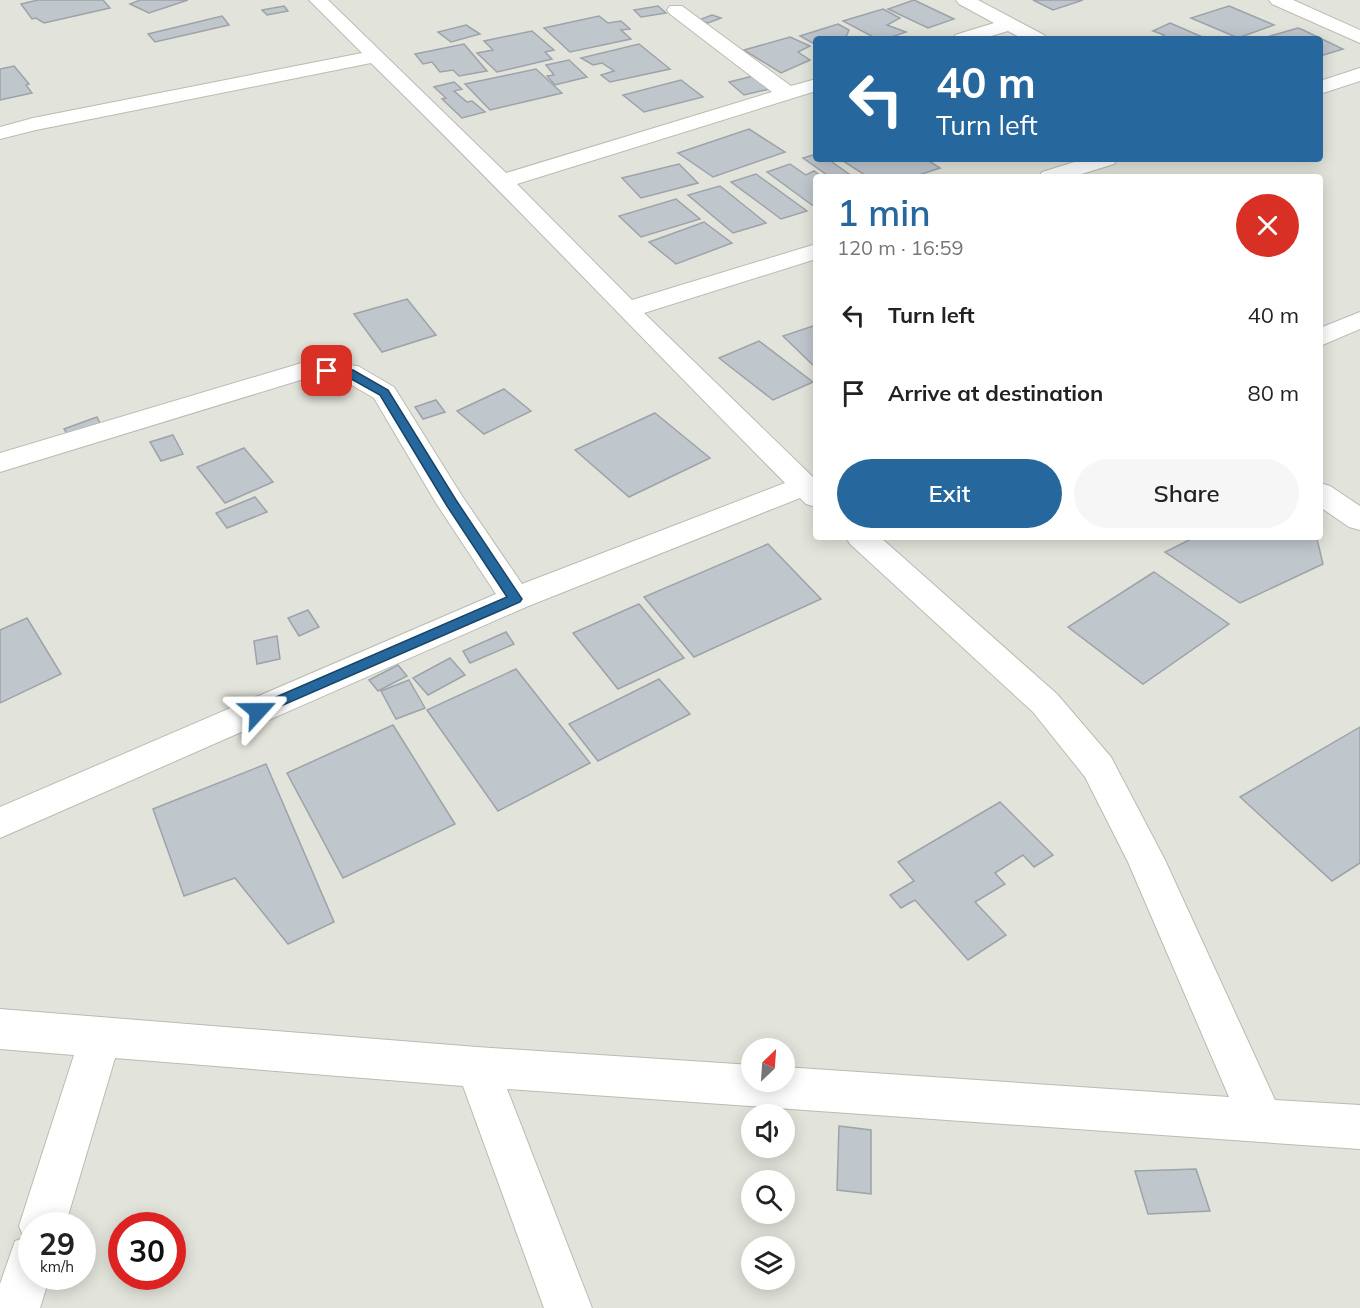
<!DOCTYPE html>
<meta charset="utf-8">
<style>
body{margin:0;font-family:Mulish,sans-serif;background:#f6f6f6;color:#222;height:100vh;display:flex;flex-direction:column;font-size:22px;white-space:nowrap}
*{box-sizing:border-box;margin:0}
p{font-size:20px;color:#767676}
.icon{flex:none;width:33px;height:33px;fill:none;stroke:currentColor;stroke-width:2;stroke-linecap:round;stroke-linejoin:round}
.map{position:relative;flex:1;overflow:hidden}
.details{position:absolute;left:813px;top:174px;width:510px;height:366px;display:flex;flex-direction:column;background:#fff;border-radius:6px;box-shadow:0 3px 15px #0003}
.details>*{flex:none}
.top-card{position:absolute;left:813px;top:36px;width:510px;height:126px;border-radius:6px;box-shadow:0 3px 15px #0003;background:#26689d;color:#fff;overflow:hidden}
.needle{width:39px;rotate:25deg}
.controls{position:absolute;left:741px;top:1038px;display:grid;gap:12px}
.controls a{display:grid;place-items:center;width:54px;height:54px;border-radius:50%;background:#fff;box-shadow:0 3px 15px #0003;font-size:30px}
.speed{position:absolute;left:18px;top:1212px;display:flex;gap:12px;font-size:30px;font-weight:700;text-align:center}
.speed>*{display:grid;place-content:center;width:78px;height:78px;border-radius:50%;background:#fff;box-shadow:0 3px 15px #0003;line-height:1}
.speed small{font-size:15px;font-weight:400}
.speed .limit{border:9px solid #d22;background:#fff;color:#111}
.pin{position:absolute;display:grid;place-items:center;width:51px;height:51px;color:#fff;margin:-26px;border-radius:12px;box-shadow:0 3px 9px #0006}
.me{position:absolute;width:66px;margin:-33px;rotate:66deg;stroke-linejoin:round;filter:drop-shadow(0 0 4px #0008)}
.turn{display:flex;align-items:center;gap:21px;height:126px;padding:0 24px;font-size:27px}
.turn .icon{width:78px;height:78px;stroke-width:2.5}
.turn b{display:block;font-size:42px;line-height:51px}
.round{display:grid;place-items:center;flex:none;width:63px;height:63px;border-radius:32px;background:#f6f6f6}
.headline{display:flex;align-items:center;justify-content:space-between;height:102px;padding:0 24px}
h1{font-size:36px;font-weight:600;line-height:45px;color:#26689d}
.cta{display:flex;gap:12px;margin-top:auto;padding:12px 24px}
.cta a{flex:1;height:69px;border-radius:36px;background:#26689d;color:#fff;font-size:24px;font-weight:600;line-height:69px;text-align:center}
.cta a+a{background:#f6f6f6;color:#222}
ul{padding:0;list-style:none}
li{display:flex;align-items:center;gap:18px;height:78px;padding:0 24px}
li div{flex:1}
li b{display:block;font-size:22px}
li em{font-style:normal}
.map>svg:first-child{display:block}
.building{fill:#bfc6cc;stroke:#9da3a9;stroke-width:1.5}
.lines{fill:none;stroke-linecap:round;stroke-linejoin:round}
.street-casing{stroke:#babbb3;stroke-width:2}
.street{fill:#fff;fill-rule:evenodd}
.route{fill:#26689d;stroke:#194466;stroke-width:1.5}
</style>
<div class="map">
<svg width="1360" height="1308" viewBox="0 0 1360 1308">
<rect width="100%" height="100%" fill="#e2e3da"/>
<g class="building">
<polygon points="38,0 103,0 110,8 44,23 36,18 32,19 21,4"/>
<polygon points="140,0 188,0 149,13 130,4"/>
<polygon points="914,0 954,19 928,28 888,9"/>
<polygon points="1033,0 1083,0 1053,10"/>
<polygon points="284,6 288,11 267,15 262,10"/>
<polygon points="658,6 666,13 641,17 634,10"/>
<polygon points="1229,6 1274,25 1238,38 1191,18"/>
<polygon points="883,9 900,18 887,25 906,32 886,39 877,39 843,21"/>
<polygon points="712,15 721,18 708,23 699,20"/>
<polygon points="222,16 229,25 155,42 148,34"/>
<polygon points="599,16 608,23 621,21 630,29 621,30 631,39 570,52 544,28"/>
<polygon points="1170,23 1207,39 1159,39 1164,35 1153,31"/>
<polygon points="838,24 849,30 845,39 816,39 816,45 800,36"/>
<polygon points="466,25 480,34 451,42 438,32"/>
<polygon points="1298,28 1303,30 1343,49 1320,56 1320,39 1260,39"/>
<polygon points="532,31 554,50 545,52 552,59 497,72 477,53 493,50 484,41"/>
<polygon points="790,37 810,46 798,52 810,60 781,73 744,50"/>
<polygon points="464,44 487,71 459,76 453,70 440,72 432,62 423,64 415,54"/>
<polygon points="639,44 670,69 610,82 601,75 614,71 602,63 593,65 581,58"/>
<polygon points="569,60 587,77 555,85 547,76 554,75 546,65"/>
<polygon points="14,66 29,84 26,85 32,93 0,100 0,69"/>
<polygon points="536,69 562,93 490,110 465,84"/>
<polygon points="753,76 769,89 744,95 729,82"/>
<polygon points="681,80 703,97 644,112 623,95"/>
<polygon points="454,82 462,89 454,91 467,102 472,101 485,112 462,118 442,99 446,98 434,87"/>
<polygon points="749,129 785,152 713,177 678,153"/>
<polygon points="816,154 816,159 828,159 853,177 830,177 803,158"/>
<polygon points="840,159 926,159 940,168 913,177 868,177"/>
<polygon points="679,164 698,183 641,198 622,178"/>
<polygon points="790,164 806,175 814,171 822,177 816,177 816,204 812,205 767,172"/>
<polygon points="756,174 807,211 781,219 731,182"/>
<polygon points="720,186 766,223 733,233 688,195"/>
<polygon points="676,199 700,219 641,237 619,216"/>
<polygon points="704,222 732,243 676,264 649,242"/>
<polygon points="407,299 436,335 382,352 354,314"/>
<polygon points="816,325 816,368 783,336"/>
<polygon points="759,341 813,382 773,400 719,358"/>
<polygon points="504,389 531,411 484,434 457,411"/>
<polygon points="436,400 445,412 423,419 415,407"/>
<polygon points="655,413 710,458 629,497 575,450"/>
<polygon points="97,417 100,423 68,435 64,429"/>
<polygon points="173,435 183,454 161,461 150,442"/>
<polygon points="244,448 273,482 225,503 197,467"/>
<polygon points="255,497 267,512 227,528 216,513"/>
<polygon points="1195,537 1313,537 1317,539 1323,564 1240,603 1165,552"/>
<polygon points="768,544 821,599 694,657 644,597"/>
<polygon points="1154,572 1229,624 1143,684 1068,627"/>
<polygon points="639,604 684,658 618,689 573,633"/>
<polygon points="308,610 319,627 299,636 288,618"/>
<polygon points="27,618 61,674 0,703 0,630"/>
<polygon points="506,632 514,644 470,663 463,651"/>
<polygon points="277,636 280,659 257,664 254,641"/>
<polygon points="450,658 465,675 428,695 413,678"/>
<polygon points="398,665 407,676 378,691 369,680"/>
<polygon points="516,669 590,763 498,811 427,710"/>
<polygon points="659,679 690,714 598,761 569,724"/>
<polygon points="409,680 425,708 396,719 381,691"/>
<polygon points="393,725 455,824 343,878 287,773"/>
<polygon points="1360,727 1360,863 1332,881 1240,797"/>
<polygon points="266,764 334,922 288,944 235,878 184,896 153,809"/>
<polygon points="1000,802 1053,855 1034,867 1023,855 995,873 1005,884 975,902 1006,935 968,960 915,900 901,908 890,895 914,881 898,862"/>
<polygon points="839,1126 871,1130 871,1194 837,1190"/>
<polygon points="1196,1169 1210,1211 1148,1214 1135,1171"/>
</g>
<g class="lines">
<defs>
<g id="street">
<path d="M309 0H328L506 173 772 92 670 14 667 10 670 6H682L791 86 816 79V91L517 184 632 300 816 244V259L644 313 816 480V507L806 504 800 498 526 607 0 838V807L496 594 436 503 374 398 343 380 307 378 0 472V453L305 362 358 366 394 387 462 496 522 584 785 483C646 343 511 200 371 63L36 130 0 139V127L33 118 362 53Z"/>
<polygon points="956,0 978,0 1044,35 1046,39 1023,39 1008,31 981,39 953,39 955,35 994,23 959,4"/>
<polygon points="1269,0 1293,0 1360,30 1360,43 1272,4"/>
<polygon points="1360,68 1360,81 1320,94 1320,81"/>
<polygon points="1084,159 1117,159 1114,164 1072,177 1039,177 1042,172"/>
<polygon points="1360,312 1360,329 1320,346 1320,328"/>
<polygon points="1320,483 1330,486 1360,506 1360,530 1349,527 1320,507"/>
<polygon points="846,537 880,537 1057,694 1111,757 1165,860 1275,1100 1360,1105 1360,1149 507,1089 592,1308 544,1308 463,1086 115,1058 65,1226 32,1226 32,1276 50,1276 40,1308 0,1308 0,1284 15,1241 24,1238 19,1226 74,1055 0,1049 0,1009 477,1047 752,1065 752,1082 784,1082 784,1067 1229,1097 1128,862 1085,777 1033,712 850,544"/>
</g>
</defs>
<use href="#street" class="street-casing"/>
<use href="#street" class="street"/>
</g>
<polygon class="route" points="327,368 353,370 388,390 456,500 522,599 520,602 258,716 251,711 253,707 507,597 447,506 380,395 346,376 323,373 322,371"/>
</svg>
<div class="controls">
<a><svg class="needle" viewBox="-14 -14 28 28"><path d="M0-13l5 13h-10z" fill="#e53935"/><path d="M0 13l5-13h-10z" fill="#767676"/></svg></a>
<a><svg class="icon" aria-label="sound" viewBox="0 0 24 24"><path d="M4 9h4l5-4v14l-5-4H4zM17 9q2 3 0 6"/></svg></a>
<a><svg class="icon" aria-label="search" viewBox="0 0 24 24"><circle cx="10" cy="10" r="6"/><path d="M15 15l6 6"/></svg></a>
<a><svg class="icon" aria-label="layers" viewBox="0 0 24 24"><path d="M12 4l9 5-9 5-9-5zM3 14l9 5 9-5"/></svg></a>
</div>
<div class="speed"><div>29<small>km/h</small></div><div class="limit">30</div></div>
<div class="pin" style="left:327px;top:371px;background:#d93025"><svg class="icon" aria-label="arrive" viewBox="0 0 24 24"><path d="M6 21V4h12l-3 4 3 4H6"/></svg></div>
<svg class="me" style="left:258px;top:711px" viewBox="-20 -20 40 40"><path d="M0-17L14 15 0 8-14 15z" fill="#26689d" stroke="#fff" stroke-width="4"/></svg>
<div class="top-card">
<div class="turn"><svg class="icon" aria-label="left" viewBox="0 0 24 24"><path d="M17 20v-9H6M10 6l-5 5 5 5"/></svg><div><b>40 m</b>Turn left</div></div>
</div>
<section class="details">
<div class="headline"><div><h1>1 min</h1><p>120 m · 16:59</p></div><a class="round" style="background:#d93025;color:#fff"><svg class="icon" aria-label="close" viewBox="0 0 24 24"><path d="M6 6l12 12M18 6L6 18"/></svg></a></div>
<ul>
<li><svg class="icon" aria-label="left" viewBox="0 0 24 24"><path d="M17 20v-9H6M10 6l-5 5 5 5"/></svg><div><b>Turn left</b></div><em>40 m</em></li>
<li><svg class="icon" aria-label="arrive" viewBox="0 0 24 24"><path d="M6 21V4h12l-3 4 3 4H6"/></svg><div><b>Arrive at destination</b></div><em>80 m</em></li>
</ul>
<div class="cta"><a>Exit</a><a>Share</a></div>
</section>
</div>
